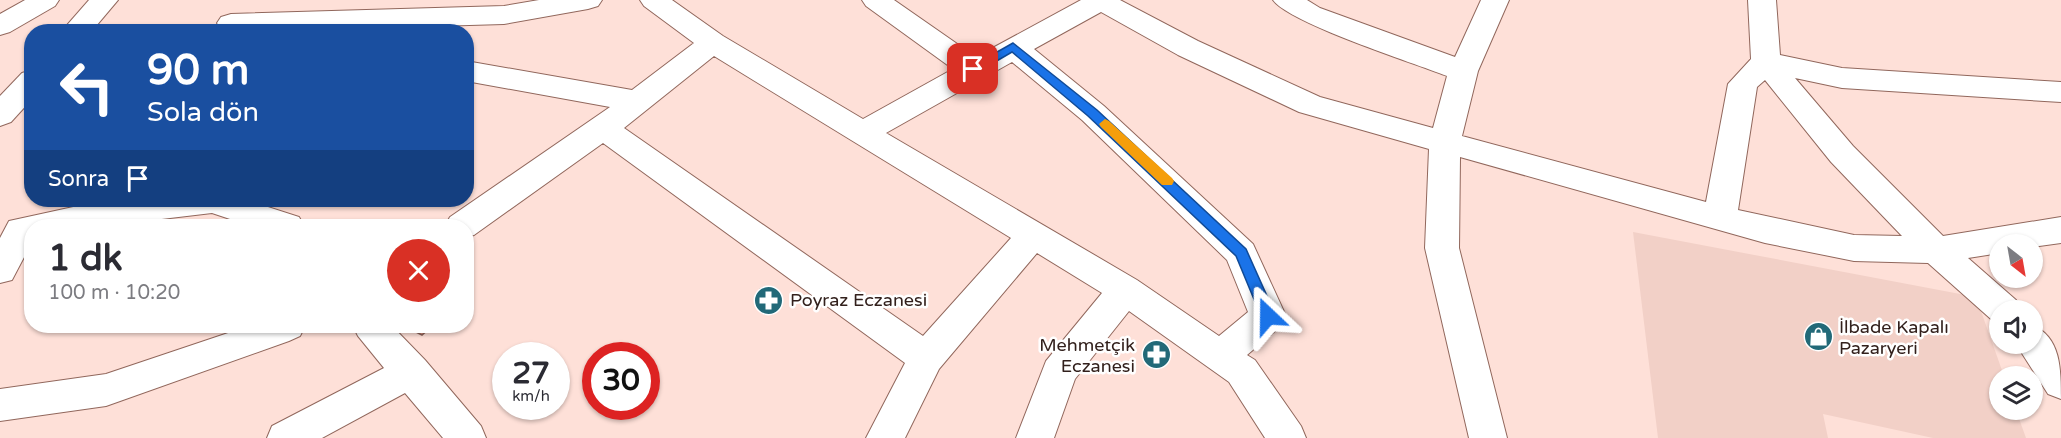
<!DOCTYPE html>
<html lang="tr">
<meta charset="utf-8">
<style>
body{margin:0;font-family:"Varela Round",sans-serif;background:#f7f7f7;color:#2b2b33;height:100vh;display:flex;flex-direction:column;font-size:22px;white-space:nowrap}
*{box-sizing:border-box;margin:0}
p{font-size:20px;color:#7c7c81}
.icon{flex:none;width:33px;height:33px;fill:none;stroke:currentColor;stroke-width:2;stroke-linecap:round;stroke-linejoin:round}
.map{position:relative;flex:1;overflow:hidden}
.drawer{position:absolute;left:24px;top:219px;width:450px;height:114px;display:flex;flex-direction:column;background:#fff;border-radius:24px;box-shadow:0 2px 4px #0004}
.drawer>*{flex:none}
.guide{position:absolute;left:24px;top:24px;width:450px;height:183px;border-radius:24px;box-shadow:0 2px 4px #0004;background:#1a4fa0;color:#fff;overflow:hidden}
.needle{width:39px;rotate:149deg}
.tools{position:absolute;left:1989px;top:234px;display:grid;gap:12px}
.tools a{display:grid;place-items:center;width:54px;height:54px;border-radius:50%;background:#fff;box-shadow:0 2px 4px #0004;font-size:30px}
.speed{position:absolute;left:492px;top:342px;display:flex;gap:12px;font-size:30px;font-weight:700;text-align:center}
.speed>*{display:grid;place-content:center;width:78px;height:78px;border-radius:50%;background:#fff;box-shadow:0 2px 4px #0004;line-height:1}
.speed small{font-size:15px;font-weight:400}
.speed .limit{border:9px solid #d22;background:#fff;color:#111}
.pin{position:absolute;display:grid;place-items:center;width:51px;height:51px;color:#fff;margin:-26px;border-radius:12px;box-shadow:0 3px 9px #0006}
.me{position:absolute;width:66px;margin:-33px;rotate:337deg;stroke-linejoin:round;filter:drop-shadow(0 0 4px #0008)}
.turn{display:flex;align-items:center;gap:21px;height:126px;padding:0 24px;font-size:27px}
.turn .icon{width:78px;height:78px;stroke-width:2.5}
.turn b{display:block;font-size:42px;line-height:51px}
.then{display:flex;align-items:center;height:57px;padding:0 24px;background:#0003;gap:12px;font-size:22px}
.round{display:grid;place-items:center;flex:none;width:63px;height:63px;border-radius:32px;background:#f7f7f7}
.headline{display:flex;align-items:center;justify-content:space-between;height:102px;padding:0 24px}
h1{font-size:36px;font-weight:700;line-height:45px}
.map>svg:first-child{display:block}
.built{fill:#f2d0c7}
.building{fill:#e49583;stroke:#8d6359;stroke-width:1.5}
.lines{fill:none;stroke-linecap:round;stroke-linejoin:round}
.street-casing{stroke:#91675c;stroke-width:2}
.street{fill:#fff;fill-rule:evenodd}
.route{fill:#1a73e8;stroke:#114b97;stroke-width:1.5}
.slow{fill:#f59e0b}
.labels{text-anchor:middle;stroke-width:5;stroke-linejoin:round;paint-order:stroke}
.poi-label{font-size:18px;fill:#32201c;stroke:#fff;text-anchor:start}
</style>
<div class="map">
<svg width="2061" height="438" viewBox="0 0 2061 438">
<rect width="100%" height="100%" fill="#fee0d8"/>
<polygon class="built" points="1633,232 1976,297 2004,376 2000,376 2000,410 2016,410 2026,438 1933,438 1823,414 1828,438 1658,438"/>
<polygon class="building" points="404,326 432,326 422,335"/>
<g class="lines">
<defs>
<g id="street">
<polygon points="25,0 59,0 55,6 10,32 0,35 0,14"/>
<polygon points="89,0 118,0 91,32 61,32"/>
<polygon points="539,0 602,0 598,6 588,9 504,24 229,32 221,29 217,23 221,17 231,14 504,6"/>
<path d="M640 0H672L723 36 863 119 953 69 866 6 862 0H894L976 57 1081 0H1120L1198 41 1320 97 1433 128 1447 76C1414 63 1289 23 1273 0H1307L1320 8 1455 57 1481 0H1509L1478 71 1462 136 1706 202 1728 84 1751 59 1748 0H1776L1780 55 1842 68 2061 82V102L1842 88 1795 78 1853 146 1943 236 2061 217V243L2032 247V244H2000V253L1968 258 2016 300 2022 310H2000V323L1992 320 1928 263 1854 261 1765 243 1460 157 1459 248 1507 438H1469L1425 248 1429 149 1299 112 1178 55 1101 12 1034 49 1104 106 1253 244 1286 316 1281 326 1247 355 1255 360 1301 426 1306 438H1265L1229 382 1129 311 1075 379 1054 438H1016L1046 361 1102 293 1037 253 939 369 905 438H866L905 363 603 143 474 235 466 237V226H445L450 217 610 107 466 81V61L632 90 694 43 644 6ZM714 56 1011 238 923 336 624 128ZM1012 62 1082 120 1227 260 1248 312 1219 336 1137 280 886 133ZM1765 80 1831 162 1902 236 1854 235 1738 210 1757 87Z"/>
<polygon points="32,70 32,99 11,122 0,126 0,96 22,73"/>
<polygon points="122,200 246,200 299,217 304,226 251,226 212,213 103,226 32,226 32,242 12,280 0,283 0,238 9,221 87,204"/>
<path d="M2032 325C2061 337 2061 369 2061 399L2048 394 2016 344H2032Z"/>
<polygon points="249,326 305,326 300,336 289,341 106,406 0,421 0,389 106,374"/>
<polygon points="353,326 392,326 425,360 481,426 486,438 443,438 405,393 322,438 267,438 272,426 384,368 358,336"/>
</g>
</defs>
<use href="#street" class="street-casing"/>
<use href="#street" class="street"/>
</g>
<polygon class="route" points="1013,43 1097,110 1246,249 1276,316 1273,321 1263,321 1236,256 1088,116 1012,52 978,72 969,72 967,69"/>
<polygon class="slow" points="1105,119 1109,121 1172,178 1174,181 1172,185 1162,185 1101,127 1099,124"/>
<defs>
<symbol id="pharmacy-disc" viewBox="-11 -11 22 22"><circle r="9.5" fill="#226978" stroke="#fff"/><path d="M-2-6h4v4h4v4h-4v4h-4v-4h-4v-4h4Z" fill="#fff"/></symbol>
<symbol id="shop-disc" viewBox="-11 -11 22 22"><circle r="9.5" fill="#226978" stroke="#fff"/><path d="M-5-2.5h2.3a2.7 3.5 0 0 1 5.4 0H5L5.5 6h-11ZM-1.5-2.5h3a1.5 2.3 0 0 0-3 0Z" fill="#fff"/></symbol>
</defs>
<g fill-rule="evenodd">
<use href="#pharmacy-disc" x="752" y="284" width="33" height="33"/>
<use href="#shop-disc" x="1802" y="320" width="33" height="33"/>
<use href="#pharmacy-disc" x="1140" y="338" width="33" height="33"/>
</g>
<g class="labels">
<g class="poi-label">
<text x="790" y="306">Poyraz Eczanesi</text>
<text x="1839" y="333">İlbade Kapalı<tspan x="1839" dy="21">Pazaryeri</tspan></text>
<text x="1135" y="351" text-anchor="end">Mehmetçik<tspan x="1135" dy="21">Eczanesi</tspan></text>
</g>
</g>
</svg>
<div class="tools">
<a><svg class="needle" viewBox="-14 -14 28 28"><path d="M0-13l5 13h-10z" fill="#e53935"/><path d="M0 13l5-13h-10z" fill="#7c7c81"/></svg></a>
<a><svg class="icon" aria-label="sound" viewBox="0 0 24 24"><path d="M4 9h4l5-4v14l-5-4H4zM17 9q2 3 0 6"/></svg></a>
<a><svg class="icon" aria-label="layers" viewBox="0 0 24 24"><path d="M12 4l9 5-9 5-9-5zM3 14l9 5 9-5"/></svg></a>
</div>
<div class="speed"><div>27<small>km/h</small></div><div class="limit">30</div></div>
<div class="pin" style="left:973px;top:69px;background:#d93025"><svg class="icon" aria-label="arrive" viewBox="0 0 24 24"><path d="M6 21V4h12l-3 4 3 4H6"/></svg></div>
<svg class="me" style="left:1268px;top:316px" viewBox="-20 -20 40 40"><path d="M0-17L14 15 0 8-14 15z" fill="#1a73e8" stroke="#fff" stroke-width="4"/></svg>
<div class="guide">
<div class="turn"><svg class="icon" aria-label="left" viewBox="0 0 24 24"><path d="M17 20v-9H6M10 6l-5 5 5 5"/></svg><div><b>90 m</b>Sola dön</div></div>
<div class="then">Sonra<svg class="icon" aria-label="arrive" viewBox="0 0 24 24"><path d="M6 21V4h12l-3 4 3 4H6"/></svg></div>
</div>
<section class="drawer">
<div class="headline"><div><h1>1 dk</h1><p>100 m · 10:20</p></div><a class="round" style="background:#d93025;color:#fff"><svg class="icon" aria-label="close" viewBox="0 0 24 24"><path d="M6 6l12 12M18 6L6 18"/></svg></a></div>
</section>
</div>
